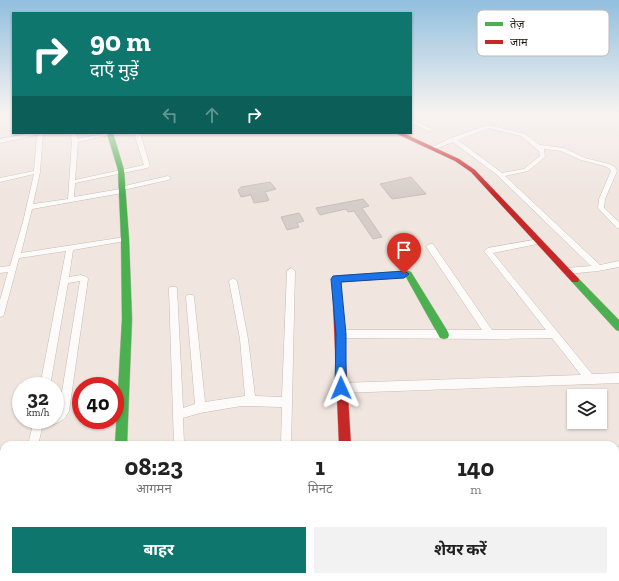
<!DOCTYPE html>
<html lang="hi">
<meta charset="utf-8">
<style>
body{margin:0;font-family:"Zilla Slab","Noto Sans Devanagari",serif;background:#f2f2f2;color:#222;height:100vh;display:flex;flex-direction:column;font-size:15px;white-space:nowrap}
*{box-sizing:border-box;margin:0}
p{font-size:13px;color:#767676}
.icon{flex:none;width:22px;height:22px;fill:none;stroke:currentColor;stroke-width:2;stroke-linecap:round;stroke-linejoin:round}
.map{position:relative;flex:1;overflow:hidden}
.details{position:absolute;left:0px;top:441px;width:619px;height:140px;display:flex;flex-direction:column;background:#fff;border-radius:12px 12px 0 0;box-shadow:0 1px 3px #0004}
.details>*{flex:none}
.top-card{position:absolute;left:12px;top:12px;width:400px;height:122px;border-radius:0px;box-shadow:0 1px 3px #0004;background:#0f766e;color:#fff;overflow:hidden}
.buttons{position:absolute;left:567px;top:389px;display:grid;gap:8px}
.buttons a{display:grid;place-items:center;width:40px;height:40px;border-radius:0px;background:#fff;box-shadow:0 1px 3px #0004;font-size:20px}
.speed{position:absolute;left:12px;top:377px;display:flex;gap:8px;font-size:20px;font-weight:700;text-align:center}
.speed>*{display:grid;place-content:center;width:52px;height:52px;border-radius:50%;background:#fff;box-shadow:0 1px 3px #0004;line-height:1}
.speed small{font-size:10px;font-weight:400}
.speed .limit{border:6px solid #d22;background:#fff;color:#111}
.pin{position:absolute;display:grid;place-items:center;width:34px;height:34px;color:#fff;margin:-41px -17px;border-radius:50% 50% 50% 0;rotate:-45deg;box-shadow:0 0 4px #0007}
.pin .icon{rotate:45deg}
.me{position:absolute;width:44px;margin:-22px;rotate:359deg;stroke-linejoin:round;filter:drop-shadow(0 0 3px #0008)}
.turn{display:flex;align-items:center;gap:14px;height:84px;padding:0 12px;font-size:18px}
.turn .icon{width:52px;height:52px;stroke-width:2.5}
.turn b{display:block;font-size:28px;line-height:34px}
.lanes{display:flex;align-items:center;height:38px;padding:0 12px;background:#0003;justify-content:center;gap:20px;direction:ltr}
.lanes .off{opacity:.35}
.eta{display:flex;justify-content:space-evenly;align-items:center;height:68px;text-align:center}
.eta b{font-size:24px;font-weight:700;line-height:28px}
.primary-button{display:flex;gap:8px;margin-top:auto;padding:8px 12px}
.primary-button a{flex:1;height:46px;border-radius:0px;background:#0f766e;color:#fff;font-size:16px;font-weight:700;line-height:46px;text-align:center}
.primary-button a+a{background:#f2f2f2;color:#222}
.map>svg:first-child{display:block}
.building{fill:#d6cdc8;stroke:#c9c0bb}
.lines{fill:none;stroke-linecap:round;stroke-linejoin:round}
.street-casing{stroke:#c5bcb7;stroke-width:1}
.fast-casing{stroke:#c5bcb7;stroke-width:1}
.jam-casing{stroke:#c5bcb7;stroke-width:1}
.street{fill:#fdfbfa;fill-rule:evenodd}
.fast{fill:#4caf50;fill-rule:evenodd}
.jam{fill:#c62828;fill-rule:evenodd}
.route{fill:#1a73e8;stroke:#114b97}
.key{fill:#fff;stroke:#bcb9b8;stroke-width:1}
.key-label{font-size:11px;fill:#1e1713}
</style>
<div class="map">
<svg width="619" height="581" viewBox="0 0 619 581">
<rect width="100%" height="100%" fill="#f0e5df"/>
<g class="building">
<polygon points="411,177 426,194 392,199 380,184"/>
<polygon points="270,182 276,189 265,192 269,200 267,201 254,203 251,195 241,197 238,190 241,187"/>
<polygon points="363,199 369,206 362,208 382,237 373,239 354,211 348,212 346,209 320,215 316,208"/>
<polygon points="299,213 304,221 297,223 299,227 287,230 281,217"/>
</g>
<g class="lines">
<defs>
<g id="street">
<polygon points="0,114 3,114 2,122 0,123"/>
<polygon points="431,114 437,114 432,117 428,117 428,115"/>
<polygon points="411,119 432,129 433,130 428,131 411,122"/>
<path d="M488 125 525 134 540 145 564 148 585 158 609 164 615 167 617 171 605 199 604 208 619 222V228H617L598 208 599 199 611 171 610 169 605 166 581 160 561 151 544 149 545 157 528 171 505 176 600 265 619 261V267L598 271 567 274 564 273 563 271 567 268 591 266 496 174 453 142 435 149 430 148 451 138ZM488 128 521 136 539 151 540 156 524 169 502 173 458 140Z"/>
<path d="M32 133H43L40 172 33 204 68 199 72 141 70 133H76L77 139 107 133H118L78 142 75 180 144 165 134 133H140L150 166 147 168 75 183 74 197 120 189 119 188 120 187 168 176 171 178 168 180 123 190 125 191 122 193 32 209 21 253 125 237 129 239 125 241 73 250 69 277 81 275 87 277 88 279 69 411C64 423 54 424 42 428L38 445H28L34 420H55V413L59 410 80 281 68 283 50 386H40L66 251 19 258 4 314 3 316 0 317V300L8 272 0 273V267L10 266 23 222 34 174 0 182V178L34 171 37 135 0 143V139Z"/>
<polygon points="539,239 543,241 542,243 493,253 592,374 619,373 619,383 341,393 338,391 336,388 338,385 341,383 581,375 552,338 490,339 341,338 338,337 337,334 338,331 341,330 482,330 427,248 426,246 430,244 433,244 492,330 546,330 484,251 488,248"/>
<polygon points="291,268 295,271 291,445 281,445 282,407 241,406 200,413 183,418 184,445 174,445 169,289 170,287 176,287 177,289 183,408 195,404 186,297 187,295 193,295 194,297 205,402 245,396 240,339 229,281 233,278 237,281 248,339 255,396 282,397 287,271"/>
<rect x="615" y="447" width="4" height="12"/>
<polygon points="619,468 619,480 615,481 615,469"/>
<rect x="0" y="484" width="4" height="12"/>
<rect x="0" y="506" width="4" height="12"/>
<polygon points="544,577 558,577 559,581 545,581"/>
</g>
<g id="fast">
<polygon points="107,133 113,133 124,170 129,239 132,319 127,445 115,445 122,319 121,239 118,170"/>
<polygon points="408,271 411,272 448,332 449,335 448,338 444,339 440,338 406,277 396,278 392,275 396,272"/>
<polygon points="575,277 578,278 619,320 619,331 616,330 572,282 571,280"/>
</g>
<g id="jam">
<polygon points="395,133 403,133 459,159 475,170 578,278 579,280 578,282 572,282 471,172 455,161"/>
<polygon points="396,272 400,275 396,278 341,282 351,445 339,445 332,279 336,276"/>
</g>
</defs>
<use href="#street" class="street-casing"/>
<use href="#fast" class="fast-casing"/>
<use href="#jam" class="jam-casing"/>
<use href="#street" class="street"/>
<use href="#fast" class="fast"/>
<use href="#jam" class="jam"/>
</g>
<linearGradient id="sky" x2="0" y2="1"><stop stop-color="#91bfde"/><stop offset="0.58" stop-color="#f8f3f1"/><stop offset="1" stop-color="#f8f3f1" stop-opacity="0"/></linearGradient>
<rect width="619" height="195" fill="url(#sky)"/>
<polygon class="route" points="404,271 409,274 404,278 341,282 346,334 346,388 345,392 341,393 337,392 335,388 336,334 331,279 333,276"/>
<rect x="477" y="10" width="132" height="46" rx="6" class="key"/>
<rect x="485" y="22" width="18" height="4" fill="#4caf50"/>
<rect x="485" y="40" width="18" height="4" fill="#c62828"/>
<g class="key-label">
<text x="510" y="28">तेज़</text>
<text x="510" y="46">जाम</text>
</g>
</svg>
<div class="buttons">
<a><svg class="icon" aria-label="layers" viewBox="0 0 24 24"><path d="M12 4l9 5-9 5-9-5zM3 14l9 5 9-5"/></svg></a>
</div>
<div class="speed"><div>32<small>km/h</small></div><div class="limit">40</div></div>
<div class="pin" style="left:404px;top:274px;background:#d93025"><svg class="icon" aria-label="arrive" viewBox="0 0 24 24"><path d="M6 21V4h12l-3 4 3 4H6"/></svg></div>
<svg class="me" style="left:341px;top:388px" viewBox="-20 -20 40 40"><path d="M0-17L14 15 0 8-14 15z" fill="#1a73e8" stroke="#fff" stroke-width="4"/></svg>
<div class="top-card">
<div class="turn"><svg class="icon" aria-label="right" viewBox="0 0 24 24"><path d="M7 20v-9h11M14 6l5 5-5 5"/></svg><div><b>90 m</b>दाएँ मुड़ें</div></div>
<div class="lanes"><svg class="icon off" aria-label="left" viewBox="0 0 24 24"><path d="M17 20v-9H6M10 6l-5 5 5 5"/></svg><svg class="icon off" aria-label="ahead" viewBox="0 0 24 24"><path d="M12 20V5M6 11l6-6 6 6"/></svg><svg class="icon" aria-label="right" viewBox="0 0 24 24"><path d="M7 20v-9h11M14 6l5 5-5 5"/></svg></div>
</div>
<section class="details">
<div class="eta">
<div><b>08:23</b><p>आगमन</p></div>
<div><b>1</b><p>मिनट</p></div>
<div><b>140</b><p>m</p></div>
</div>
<div class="primary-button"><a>बाहर</a><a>शेयर करें</a></div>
</section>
</div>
